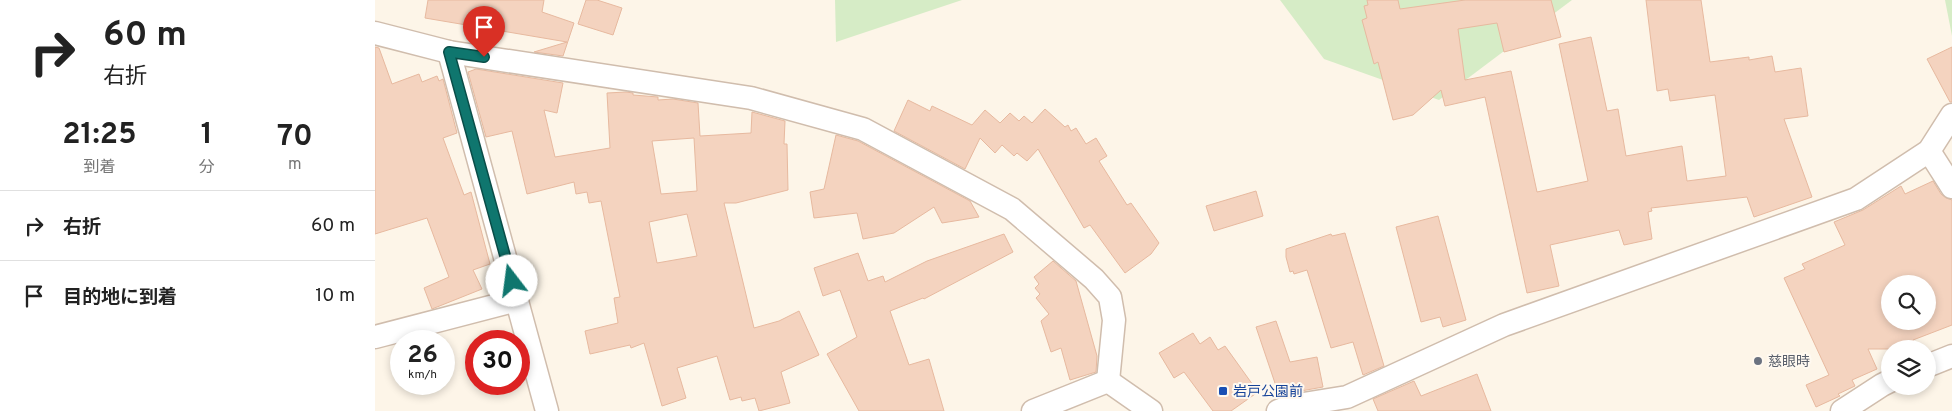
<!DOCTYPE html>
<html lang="ja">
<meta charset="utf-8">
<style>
body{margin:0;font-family:Overpass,"Noto Sans JP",sans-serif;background:#f6f6f6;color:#222;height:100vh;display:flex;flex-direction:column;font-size:19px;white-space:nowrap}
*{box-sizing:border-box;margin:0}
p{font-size:16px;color:#767676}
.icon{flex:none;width:28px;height:28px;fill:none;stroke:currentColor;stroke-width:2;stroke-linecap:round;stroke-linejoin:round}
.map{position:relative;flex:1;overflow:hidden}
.details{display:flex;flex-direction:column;background:#fff;width:375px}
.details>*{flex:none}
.guide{background:#fff;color:#222;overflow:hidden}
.controls{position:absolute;left:1506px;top:275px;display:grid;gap:10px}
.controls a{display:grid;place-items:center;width:55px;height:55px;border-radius:50%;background:#fff;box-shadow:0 2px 8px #0003;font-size:25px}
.speed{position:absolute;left:15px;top:330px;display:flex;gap:10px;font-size:25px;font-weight:700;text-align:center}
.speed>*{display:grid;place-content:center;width:65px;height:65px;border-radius:50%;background:#fff;box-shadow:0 2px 8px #0003;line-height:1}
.speed small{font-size:12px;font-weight:400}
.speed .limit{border:8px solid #d22;background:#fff;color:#111}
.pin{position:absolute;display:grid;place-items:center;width:42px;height:42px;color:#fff;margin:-51px -21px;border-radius:50% 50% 50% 0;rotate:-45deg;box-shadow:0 0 5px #0007}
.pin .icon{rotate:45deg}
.me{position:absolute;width:55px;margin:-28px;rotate:345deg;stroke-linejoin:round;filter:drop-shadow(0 0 4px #0008)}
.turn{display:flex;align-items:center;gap:18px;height:105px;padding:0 20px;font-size:22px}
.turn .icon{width:65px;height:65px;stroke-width:2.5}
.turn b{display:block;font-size:35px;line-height:42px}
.eta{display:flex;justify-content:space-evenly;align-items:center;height:85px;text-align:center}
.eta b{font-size:30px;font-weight:700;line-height:35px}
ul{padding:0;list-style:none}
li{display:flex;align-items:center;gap:15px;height:70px;padding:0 20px;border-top:1px solid #e0e0e0}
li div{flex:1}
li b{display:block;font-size:19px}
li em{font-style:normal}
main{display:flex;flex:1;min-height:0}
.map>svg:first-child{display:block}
.green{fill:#d6ecc6}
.building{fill:#f4d3bf;stroke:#e7b99f;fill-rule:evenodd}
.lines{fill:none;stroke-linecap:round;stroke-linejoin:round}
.street-casing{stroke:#d0bdad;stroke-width:25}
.street{stroke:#fff;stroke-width:22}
.route-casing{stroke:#0a4d48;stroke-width:12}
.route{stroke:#0f766e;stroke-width:9}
.worship-dot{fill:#6b7280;stroke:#fff9f0;stroke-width:2}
.transit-dot{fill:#1a4fb4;stroke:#fff9f0;stroke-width:2}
.labels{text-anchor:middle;stroke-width:4;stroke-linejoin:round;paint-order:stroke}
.worship-label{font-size:14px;fill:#5b616d;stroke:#fff9f0;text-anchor:start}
.transit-label{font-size:14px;fill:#164399;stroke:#fff9f0;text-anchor:start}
</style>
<main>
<section class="details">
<div class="guide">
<div class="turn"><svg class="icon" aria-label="right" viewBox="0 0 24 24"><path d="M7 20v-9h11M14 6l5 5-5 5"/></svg><div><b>60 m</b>右折</div></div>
</div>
<div class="eta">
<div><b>21:25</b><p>到着</p></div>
<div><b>1</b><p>分</p></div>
<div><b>70</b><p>m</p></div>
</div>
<ul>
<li><svg class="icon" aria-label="right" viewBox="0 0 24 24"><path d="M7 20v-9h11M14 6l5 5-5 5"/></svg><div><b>右折</b></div><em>60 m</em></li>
<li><svg class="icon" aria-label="arrive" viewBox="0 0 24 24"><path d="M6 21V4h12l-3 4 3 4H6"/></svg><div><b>目的地に到着</b></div><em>10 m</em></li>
</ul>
</section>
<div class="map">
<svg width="1577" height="411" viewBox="0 0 1577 411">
<rect width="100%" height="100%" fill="#fdf5e8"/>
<g class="green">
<polygon points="460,0 587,0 461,42"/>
<polygon points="905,0 1197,0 1064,100 949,59"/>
<polygon points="1570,0 1577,0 1577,36"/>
</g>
<g class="building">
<polygon points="53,0 169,0 167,12 199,23 188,56 159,52 192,42 50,18"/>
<polygon points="211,0 222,0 247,8 238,35 203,24"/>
<polygon points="992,0 1023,0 1025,9 1090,0 1176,0 1186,37 1129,52 1122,23 1083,29 1090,80 1136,71 1162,192 1213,181 1184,44 1216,37 1232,111 1243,109 1251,156 1307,146 1312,181 1351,176 1340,95 1295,101 1293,89 1282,91 1271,0 1326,0 1335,62 1374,57 1374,60 1397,56 1400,72 1426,68 1433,116 1409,119 1437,197 1379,217 1372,197 1276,208 1277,211 1273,212 1277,239 1249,245 1244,230 1175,245 1184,286 1152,293 1110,97 1070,106 1066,90 1038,115 1018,120 1003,62 999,64 987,20 992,18 989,6 993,5"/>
<polygon points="0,47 4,48 17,84 44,74 47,82 62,76 64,81 68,79 82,133 68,138 89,195 96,192 115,264 98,270 107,289 57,309 49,288 74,277 52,218 0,234"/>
<polygon points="1577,47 1577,102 1575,102 1552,59"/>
<path d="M101 69 188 83 182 113 169 110 180 157 235 148 232 93 251 92 258 93V95L283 97V100L298 99 323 103 325 136 376 133 377 112 410 121 409 144H412L413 190 361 203H349L379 328 404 321 424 311 444 355 406 372 415 403 384 411 380 398 367 401 366 397 355 400 342 356 302 368 311 398 287 406 269 343 256 348 255 345 215 354 210 331 243 323 239 298 245 297 226 201 214 203 212 192 201 194 199 182 152 194 137 131 111 137 93 72ZM319 138 322 191 286 194 277 141ZM312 214 322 256 282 263 274 222Z"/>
<polygon points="533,100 555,111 557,106 597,125 610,110 625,123 635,113 644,121 649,116 657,123 670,109 690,127 693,125 696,131 701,128 711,144 721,138 732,156 724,161 752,205 756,203 784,243 776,254 750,273 715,225 709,228 663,149 652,161 642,153 639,156 627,145 620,153 605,138 590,169 519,131"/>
<polygon points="461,135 483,141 595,201 604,217 567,223 559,207 519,233 488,239 482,213 439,218 435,192 449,189"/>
<path d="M1558 181 1566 194 1571 198 1577 200V325L1538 340 1542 349H1493L1502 369 1477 380 1480 386 1463 394 1465 396 1441 407 1431 385 1454 375 1409 278 1430 269 1427 264 1470 245 1459 222 1488 210 1526 186 1530 194ZM1515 284H1552V321H1515Z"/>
<polygon points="881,191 888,216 839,231 831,206"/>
<polygon points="1063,216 1091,320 1068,327 1065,317 1046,322 1021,227"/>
<polygon points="970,233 1009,366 988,375 978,342 956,348 932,270 919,274 918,271 915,272 911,257 911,249 956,234 957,236"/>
<polygon points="629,234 638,252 549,299 548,298 515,311 534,365 554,359 569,411 484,411 452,354 482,337 465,290 448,296 439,268 483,253 493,281 508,276 510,282 552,261"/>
<polygon points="678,261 701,281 722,356 721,372 695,380 686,348 676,352 666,321 674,314 661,298 665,294 660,288 664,284 659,277"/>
<polygon points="901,321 915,362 942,357 948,387 904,395 881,327"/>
<polygon points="818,333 825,344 835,337 843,350 850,346 883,392 856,411 838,411 809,372 799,378 784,353"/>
<polygon points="1102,374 1116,411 1003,411 998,399 1039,381 1046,396"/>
</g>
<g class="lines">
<defs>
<g id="street">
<polyline points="0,33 74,52 376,98 488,129 637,209 719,279 735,297 739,320 733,381"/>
<polyline points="74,52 172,411"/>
<polyline points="1554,151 1577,187"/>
<polyline points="0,337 142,300"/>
<polyline points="1552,366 1577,356"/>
<polyline points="733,381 776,411"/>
<polyline points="658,411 733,381"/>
<polyline points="903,411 916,406 972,397 1129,325 1481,199 1554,151 1577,115"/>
<polyline points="1467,411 1507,385 1515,381"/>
</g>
</defs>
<use href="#street" class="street-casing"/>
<use href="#street" class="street"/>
</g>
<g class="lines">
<defs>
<polyline id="route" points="109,57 74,52 137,281"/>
</defs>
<use href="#route" class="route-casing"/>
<use href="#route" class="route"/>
</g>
<circle class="worship-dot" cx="1383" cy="361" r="5"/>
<rect class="transit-dot" x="843" y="386" width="10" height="10" rx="2.5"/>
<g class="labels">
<g class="worship-label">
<text x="1393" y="366">慈眼時</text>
</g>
<g class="transit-label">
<text x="858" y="396">岩戸公園前</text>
</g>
</g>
</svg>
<div class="controls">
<a><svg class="icon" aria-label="search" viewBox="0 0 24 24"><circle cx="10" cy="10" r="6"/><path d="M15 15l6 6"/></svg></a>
<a><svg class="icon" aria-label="layers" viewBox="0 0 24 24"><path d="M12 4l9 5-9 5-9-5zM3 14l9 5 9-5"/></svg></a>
</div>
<div class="speed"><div>26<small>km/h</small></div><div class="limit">30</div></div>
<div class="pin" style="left:109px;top:57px;background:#d93025"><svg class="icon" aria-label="arrive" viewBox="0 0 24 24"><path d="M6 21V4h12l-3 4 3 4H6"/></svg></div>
<svg class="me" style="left:137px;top:281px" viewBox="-20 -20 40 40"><circle r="19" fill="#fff"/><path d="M0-13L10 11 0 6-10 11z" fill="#0f766e"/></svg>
</div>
</main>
